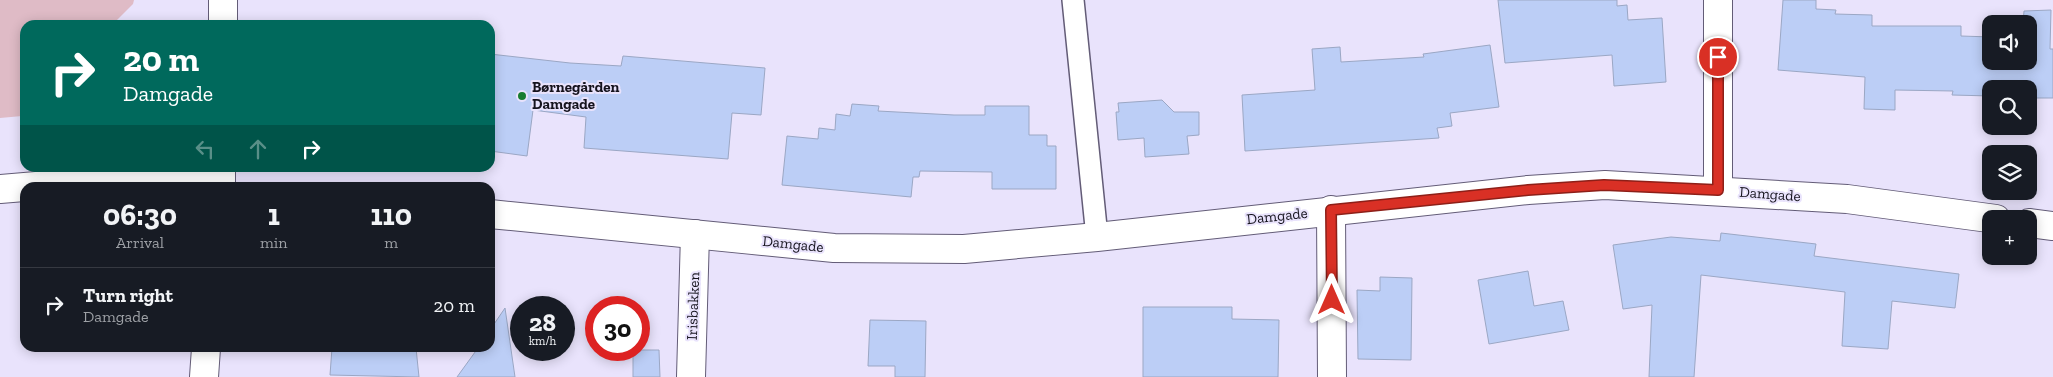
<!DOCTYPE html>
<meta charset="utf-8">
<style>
body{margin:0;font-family:"Zilla Slab",serif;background:#242831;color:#f1f3f6;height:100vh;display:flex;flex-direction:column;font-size:19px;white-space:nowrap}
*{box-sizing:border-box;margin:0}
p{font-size:16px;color:#9ea1a6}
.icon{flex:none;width:28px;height:28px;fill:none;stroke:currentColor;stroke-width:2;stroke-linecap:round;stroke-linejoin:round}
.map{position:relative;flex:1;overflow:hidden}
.side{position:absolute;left:20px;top:182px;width:475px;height:170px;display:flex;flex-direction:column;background:#171b24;border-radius:15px;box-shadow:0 2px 12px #0003}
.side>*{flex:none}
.top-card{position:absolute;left:20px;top:20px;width:475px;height:152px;border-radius:15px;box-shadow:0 2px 12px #0003;background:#00695c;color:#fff;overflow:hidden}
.tools{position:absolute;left:1982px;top:15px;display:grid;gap:10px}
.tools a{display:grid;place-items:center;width:55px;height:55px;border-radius:10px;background:#171b24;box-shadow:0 2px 12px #0003;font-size:25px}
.speed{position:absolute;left:510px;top:296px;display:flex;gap:10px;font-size:25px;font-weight:700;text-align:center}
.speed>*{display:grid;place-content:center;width:65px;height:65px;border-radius:50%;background:#171b24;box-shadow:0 2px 12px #0003;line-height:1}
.speed small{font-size:12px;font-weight:400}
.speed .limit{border:8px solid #d22;background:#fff;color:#111}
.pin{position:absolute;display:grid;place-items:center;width:42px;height:42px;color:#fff;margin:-21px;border:2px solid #fff;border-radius:50%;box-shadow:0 1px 5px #0007}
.me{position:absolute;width:55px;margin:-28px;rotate:0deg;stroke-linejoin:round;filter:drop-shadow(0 0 4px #0008)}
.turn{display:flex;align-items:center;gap:18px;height:105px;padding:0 20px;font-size:22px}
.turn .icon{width:65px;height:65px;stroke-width:2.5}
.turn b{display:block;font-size:35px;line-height:42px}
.lanes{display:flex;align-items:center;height:48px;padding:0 20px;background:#0003;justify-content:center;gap:25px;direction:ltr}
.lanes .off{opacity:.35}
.eta{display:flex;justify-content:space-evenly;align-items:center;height:85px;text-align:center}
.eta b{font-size:30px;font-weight:700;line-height:35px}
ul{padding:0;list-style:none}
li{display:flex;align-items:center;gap:15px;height:75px;padding:0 20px;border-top:1px solid #363941}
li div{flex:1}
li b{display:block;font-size:19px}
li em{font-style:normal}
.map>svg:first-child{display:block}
.green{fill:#dfbbc6}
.building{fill:#bccef6;stroke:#9ba7c4}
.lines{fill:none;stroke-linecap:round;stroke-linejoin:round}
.service-casing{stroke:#635c77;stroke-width:24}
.minor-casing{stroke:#635c77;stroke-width:30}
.tertiary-casing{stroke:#635c77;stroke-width:30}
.service{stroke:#fff;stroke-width:21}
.minor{stroke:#fff;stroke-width:28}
.tertiary{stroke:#fff;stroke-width:28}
.route-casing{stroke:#8d1f18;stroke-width:12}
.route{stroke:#d93025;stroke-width:9}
.poi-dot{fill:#187d30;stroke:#e9e3fc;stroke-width:2}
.labels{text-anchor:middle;stroke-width:4;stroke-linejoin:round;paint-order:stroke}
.poi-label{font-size:15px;font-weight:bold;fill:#15131d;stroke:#e9e3fc;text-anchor:start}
.street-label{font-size:15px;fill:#15131d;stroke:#e9e3fc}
</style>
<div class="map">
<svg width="2053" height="377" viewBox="0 0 2053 377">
<rect width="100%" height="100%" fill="#e9e3fc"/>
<polygon class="green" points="0,0 134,0 133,4 112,25 25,25 25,112 22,116 0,118"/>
<g class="building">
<polygon points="1498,0 1617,0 1617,6 1627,5 1628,20 1662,18 1666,82 1614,86 1612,55 1505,63"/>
<polygon points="1783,0 1816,0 1816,9 1836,10 1835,14 1872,15 1872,26 1961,26 1961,36 1991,37 1991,61 2029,61 2029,24 2023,24 2024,11 2051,10 2050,49 2053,49 2053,98 2029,98 2029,89 1991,89 1991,96 1952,95 1953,91 1895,90 1895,110 1864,109 1865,77 1778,70"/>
<polygon points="1490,45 1499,107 1450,113 1452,126 1437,128 1439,138 1245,151 1242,95 1315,90 1312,49 1340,47 1341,62 1424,57 1423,54"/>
<polygon points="490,54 570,63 621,66 623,56 765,68 761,115 732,113 728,159 584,148 586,117 533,110 527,156 490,151"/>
<polygon points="1162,100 1174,112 1199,112 1199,135 1187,136 1189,154 1145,157 1144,138 1118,140 1116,112 1119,112 1118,103"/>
<polygon points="852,104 879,106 878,111 954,115 985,115 985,106 1029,106 1029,135 1047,135 1047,146 1056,146 1056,189 992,189 992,172 920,171 919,177 913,177 911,197 782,185 787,136 818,139 819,128 835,130 836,114 850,116"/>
<polygon points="1721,233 1816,244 1814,256 1959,274 1955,308 1892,301 1888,349 1842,346 1845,292 1701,275 1694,377 1649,377 1652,305 1623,309 1613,245 1671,237 1720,241"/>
<polygon points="1528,271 1534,306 1563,301 1569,330 1489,344 1478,280"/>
<polygon points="1380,277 1412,278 1411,360 1358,359 1357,290 1380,291"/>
<polygon points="1143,307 1232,307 1232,319 1279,320 1278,377 1143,377"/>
<polygon points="505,308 515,377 457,377 478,348 490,348 490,330"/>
<polygon points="870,320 926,321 925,377 895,377 895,366 868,366"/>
<polygon points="332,348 416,348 419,377 330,375"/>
<polygon points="633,350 659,350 660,377 633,377"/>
</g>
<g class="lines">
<defs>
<polyline id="service" points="1073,0 1097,237"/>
<g id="minor">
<polyline points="0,189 48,185 221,186"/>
<polyline points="1718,190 1718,0"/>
<polyline points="1331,210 1332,377"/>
<polyline points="691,377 695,234"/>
</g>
<g id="tertiary">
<polyline points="223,25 223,0"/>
<polyline points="221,188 221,168"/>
<polyline points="490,214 834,248 964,249 1097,237 1528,190 1605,185 1847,199 1996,219"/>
<polyline points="2029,223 2053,226"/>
<polyline points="204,377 206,348"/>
</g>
</defs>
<use href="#service" class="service-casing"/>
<use href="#minor" class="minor-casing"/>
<use href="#tertiary" class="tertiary-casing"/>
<use href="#service" class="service"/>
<use href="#minor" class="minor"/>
<use href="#tertiary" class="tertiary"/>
</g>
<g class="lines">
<defs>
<polyline id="route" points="1332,300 1331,210 1528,190 1604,185 1718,190 1718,57"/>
</defs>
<use href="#route" class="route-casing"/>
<use href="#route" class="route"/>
</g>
<circle class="poi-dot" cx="522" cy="96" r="5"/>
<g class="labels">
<g class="poi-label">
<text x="532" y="92">Børnegården<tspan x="532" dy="17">Damgade</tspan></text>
</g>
<g class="street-label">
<text transform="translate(1770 194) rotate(4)" y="5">Damgade</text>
<text transform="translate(1277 216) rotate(-6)" y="5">Damgade</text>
<text transform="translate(793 244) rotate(6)" y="5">Damgade</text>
<text transform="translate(693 306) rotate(-88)" y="5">Irisbakken</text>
</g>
</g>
</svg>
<div class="tools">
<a><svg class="icon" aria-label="sound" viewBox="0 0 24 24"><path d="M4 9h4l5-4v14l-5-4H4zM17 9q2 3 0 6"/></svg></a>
<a><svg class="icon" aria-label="search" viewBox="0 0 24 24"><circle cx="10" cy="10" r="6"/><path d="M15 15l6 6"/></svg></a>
<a><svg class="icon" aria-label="layers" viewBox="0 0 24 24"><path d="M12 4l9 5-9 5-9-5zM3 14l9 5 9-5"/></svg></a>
<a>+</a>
</div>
<div class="speed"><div>28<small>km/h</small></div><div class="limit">30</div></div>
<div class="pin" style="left:1718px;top:57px;background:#d93025"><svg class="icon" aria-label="arrive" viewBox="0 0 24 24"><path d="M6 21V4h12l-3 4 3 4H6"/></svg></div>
<svg class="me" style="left:1332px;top:300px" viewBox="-20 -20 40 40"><path d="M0-17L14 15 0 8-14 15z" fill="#d93025" stroke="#fff" stroke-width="4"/></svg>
<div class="top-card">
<div class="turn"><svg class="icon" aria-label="right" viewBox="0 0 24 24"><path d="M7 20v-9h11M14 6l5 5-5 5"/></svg><div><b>20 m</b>Damgade</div></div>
<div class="lanes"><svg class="icon off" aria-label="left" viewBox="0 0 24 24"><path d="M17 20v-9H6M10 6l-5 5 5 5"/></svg><svg class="icon off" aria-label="ahead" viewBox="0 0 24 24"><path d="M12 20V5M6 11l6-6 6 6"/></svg><svg class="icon" aria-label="right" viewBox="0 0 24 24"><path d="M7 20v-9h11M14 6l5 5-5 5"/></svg></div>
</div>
<section class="side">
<div class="eta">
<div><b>06:30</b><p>Arrival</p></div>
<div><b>1</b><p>min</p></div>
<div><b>110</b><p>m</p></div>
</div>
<ul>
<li><svg class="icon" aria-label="right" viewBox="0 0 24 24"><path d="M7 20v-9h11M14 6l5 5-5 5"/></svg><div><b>Turn right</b><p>Damgade</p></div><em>20 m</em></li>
</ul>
</section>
</div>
